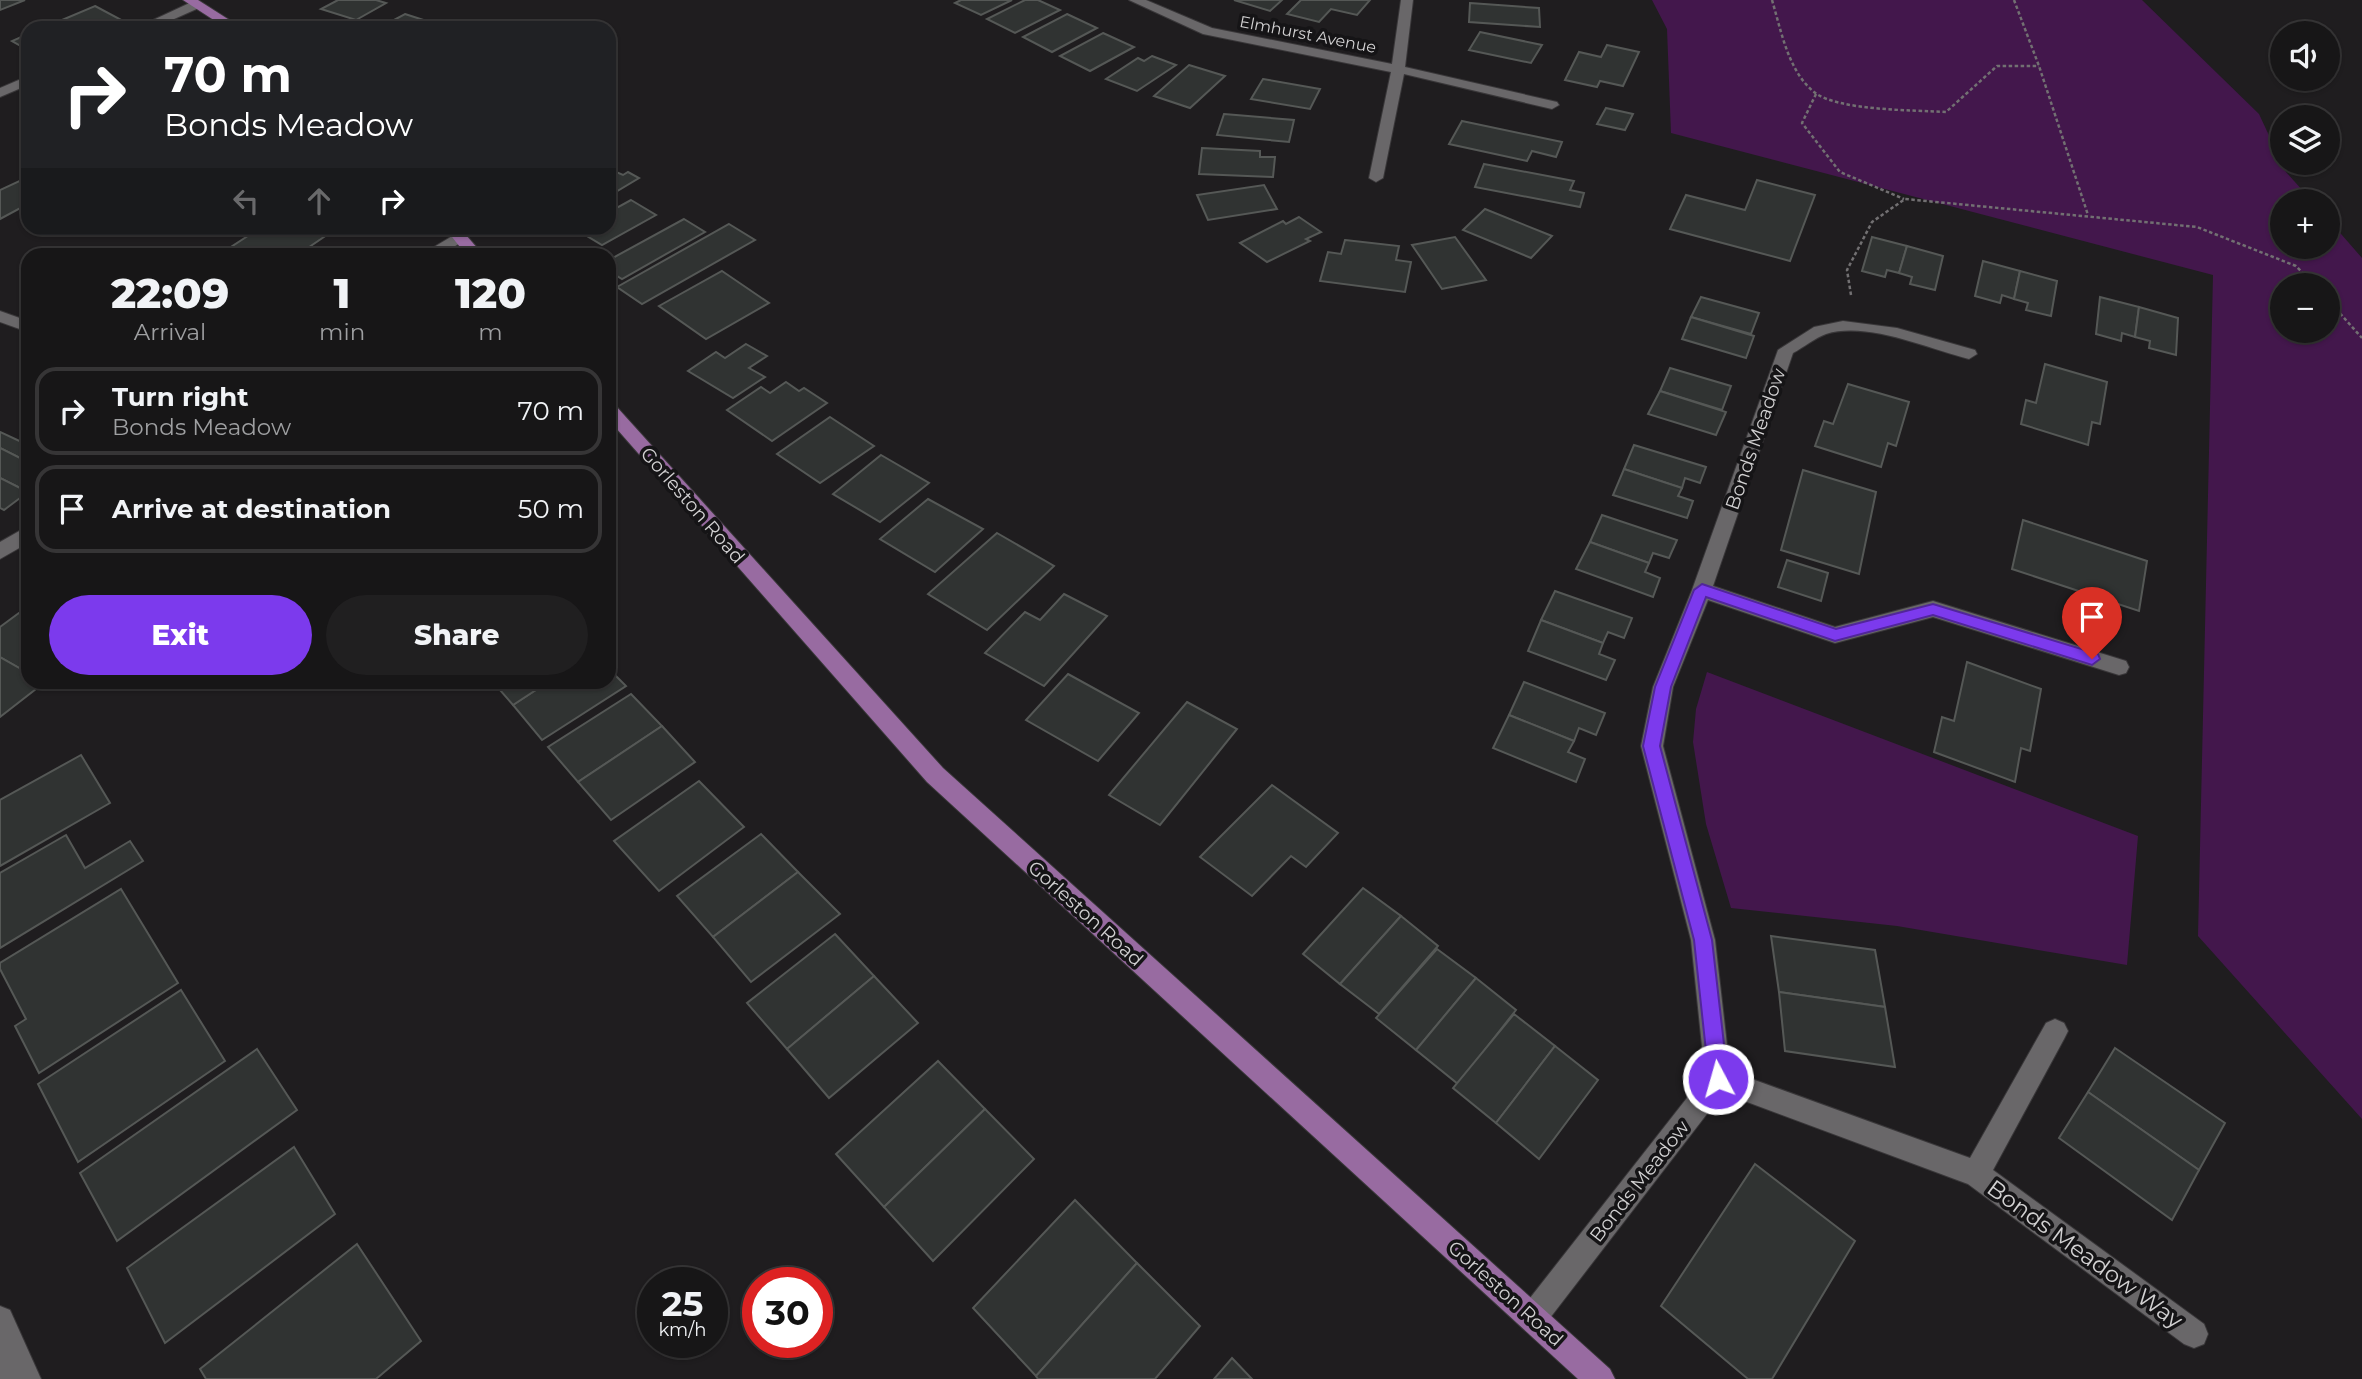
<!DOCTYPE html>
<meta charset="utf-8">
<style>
body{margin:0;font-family:Montserrat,sans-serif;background:#201f20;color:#f1f3f6;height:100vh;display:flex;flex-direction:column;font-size:26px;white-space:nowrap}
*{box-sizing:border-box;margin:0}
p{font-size:23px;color:#9e9fa1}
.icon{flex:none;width:38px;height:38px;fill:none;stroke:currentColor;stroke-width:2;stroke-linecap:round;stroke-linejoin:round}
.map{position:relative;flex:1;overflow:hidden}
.details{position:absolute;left:21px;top:248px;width:595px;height:441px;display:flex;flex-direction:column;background:#171617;border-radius:21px;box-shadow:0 2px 5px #0004,0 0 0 2px #363536}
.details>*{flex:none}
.hud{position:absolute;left:21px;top:21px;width:595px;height:214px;border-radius:21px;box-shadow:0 2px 5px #0004,0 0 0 2px #363536;background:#202124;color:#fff;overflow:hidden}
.controls{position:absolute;left:2270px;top:21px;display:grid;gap:14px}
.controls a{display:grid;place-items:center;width:70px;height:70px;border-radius:50%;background:#171617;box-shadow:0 2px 5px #0004,0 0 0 2px #363536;font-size:35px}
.speed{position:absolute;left:637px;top:1267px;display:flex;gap:14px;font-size:35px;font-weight:700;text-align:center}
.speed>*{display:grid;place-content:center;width:91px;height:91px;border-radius:50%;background:#171617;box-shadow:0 2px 5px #0004,0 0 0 2px #363536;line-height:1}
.speed small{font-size:18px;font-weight:400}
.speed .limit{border:10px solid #d22;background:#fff;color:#111}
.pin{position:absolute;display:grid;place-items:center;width:60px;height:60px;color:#fff;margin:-72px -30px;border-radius:50% 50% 50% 0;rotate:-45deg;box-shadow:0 0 7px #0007}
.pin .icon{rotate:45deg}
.me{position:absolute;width:77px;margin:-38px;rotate:354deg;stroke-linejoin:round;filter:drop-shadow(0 0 5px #0008)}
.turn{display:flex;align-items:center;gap:24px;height:147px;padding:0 28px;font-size:32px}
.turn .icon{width:91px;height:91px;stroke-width:2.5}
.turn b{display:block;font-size:49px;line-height:60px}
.lanes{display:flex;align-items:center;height:66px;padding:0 28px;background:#0003;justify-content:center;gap:35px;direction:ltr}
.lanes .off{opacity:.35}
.eta{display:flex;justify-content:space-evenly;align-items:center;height:119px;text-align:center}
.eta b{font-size:42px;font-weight:800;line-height:49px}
.button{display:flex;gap:14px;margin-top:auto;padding:14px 28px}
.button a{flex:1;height:80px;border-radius:42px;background:#7c3aed;color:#fff;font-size:28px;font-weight:800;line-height:80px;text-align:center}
.button a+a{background:#201f20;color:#f1f3f6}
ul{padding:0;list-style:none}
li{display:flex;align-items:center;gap:21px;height:88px;margin:0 14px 10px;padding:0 14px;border:4px solid #363536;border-radius:21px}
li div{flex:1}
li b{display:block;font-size:26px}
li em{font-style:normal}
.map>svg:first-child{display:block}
.green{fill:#43174c;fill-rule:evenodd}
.building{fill:#303332;stroke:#555856;stroke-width:2}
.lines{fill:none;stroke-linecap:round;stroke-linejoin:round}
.minor-casing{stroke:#393739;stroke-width:2}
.major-casing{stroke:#393739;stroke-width:2}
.path{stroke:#727072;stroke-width:2.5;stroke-dasharray:3.5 2.5;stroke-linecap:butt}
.minor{fill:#696769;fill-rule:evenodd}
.major{fill:#986ba1;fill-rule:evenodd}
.route{fill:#7c3aed;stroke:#51269a;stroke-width:2}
.labels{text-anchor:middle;stroke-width:7;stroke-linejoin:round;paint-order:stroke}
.far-street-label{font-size:16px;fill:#d2d1d2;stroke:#151416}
.street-label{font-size:19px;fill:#d2d1d2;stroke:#151416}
.near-street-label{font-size:23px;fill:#d2d1d2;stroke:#151416}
</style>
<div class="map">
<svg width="2362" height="1379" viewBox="0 0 2362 1379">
<rect width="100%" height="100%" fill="#1f1d1f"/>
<g class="green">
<path d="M1652 0H2142L2259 114 2286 172 2312 201H2282V247H2328V219L2362 258V1119L2198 936 2213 275 1671 133 1667 29ZM2282 285H2328V331H2282Z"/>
<polygon points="1707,672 2138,836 2127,965 1897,926 1731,908 1706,824 1693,742 1696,709"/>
</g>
<g class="building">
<polygon points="0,0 25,0 0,10"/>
<polygon points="338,0 376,0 386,3 356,20 321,9"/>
<polygon points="961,0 1012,0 981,15 955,3"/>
<polygon points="1025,0 1038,0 1060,10 1015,33 987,19"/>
<polygon points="1234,0 1282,0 1270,11"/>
<polygon points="1301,0 1370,0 1357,15 1331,9 1319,22 1287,14"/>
<polygon points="1470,3 1539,8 1540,27 1469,22"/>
<polygon points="95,6 129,24 119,28 43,28"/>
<polygon points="405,14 433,23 425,28 379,28"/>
<polygon points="1067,14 1097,28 1052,52 1023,37"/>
<polygon points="1480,32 1542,45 1531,63 1469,50"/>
<polygon points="1103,33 1134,47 1090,71 1060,56"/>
<polygon points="28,34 28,50 12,41"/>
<polygon points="1607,45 1639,52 1623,86 1600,81 1597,87 1565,80 1579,52 1601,57"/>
<polygon points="1152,56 1176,65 1137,91 1106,79 1138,58 1144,61"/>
<polygon points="1189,65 1225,76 1190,108 1154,96"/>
<polygon points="1263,79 1320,89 1310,109 1251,99"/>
<polygon points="1606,108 1633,114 1625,130 1597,124"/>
<polygon points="1224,114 1294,120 1289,142 1217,135"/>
<polygon points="1462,121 1562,142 1556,157 1532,151 1527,161 1449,144"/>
<polygon points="1202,148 1260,151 1260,157 1275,157 1273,177 1199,174"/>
<polygon points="1484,164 1574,181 1570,190 1584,193 1580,207 1475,187"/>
<polygon points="609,169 623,175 628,172 639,178 609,196"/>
<polygon points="28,177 28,204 0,219 0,190"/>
<polygon points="1757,180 1815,195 1790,261 1670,229 1686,195 1745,210"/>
<polygon points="1264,185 1277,209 1208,220 1197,195"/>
<polygon points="631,200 656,215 602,245 577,230 609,228 609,212"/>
<polygon points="1485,209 1552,236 1531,258 1463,230"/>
<polygon points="1299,217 1321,232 1306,239 1310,241 1267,262 1240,243 1283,221 1286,224"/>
<polygon points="684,219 705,232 622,279 609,271 609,260"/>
<polygon points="729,224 755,240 642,304 617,287"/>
<polygon points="260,228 337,228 296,256 217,256"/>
<polygon points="1455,237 1486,280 1442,289 1412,245"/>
<polygon points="1872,237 1907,246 1899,273 1887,270 1885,277 1862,271"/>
<polygon points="1345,240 1399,246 1396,260 1411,262 1405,292 1320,281 1328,252 1341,254"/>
<polygon points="1907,246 1943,256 1935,290 1910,284 1912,277 1899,273"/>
<polygon points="1983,261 2020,271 2014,299 2002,295 2000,303 1975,296"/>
<polygon points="722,271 769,303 706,339 659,306"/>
<polygon points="2020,271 2057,281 2051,316 2026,310 2028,303 2014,299"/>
<polygon points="1701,297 1759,313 1751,334 1691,317"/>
<polygon points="2100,297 2139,307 2135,337 2122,333 2121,341 2096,334"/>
<polygon points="2139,307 2178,318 2176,355 2149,348 2150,341 2135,337"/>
<polygon points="1691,317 1754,336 1746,358 1682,339"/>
<polygon points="746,344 767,356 749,368 765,377 733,398 688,371 716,352 725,358"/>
<polygon points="2045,364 2107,382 2100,424 2092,422 2088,445 2021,424 2026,400 2036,403"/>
<polygon points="1670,368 1731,386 1722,410 1660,391"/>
<polygon points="786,382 799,391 804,388 827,403 772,441 727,410 761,387 770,393"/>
<polygon points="1848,384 1909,402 1896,446 1888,443 1881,467 1815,446 1824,421 1833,424"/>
<polygon points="1660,391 1726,412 1716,435 1648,414"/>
<polygon points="830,417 874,446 820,483 777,454"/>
<polygon points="0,432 28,445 28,462 0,448"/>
<polygon points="1634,445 1706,467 1700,483 1685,478 1682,488 1624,469"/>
<polygon points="0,448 28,462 28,492 0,478"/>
<polygon points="881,455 929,483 880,522 833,494"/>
<polygon points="1624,469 1682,488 1678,496 1693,501 1687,518 1613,495"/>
<polygon points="1803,470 1876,492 1859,574 1781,550"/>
<polygon points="0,478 28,492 4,510 0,508"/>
<polygon points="928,499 983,529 935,572 880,539"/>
<polygon points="1602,515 1677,540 1669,558 1653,553 1649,563 1590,542"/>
<polygon points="2023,520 2147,561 2139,611 2012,569"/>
<polygon points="997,533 1054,566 987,630 928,594"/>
<polygon points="1590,542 1649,563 1645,572 1660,578 1653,597 1576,569"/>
<polygon points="1787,560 1828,573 1821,601 1778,587"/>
<polygon points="1555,591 1632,618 1624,638 1608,632 1603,643 1541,620"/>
<polygon points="1064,594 1107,616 1044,686 985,653 1025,612 1040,620"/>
<polygon points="27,607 28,608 28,673 0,657 0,627"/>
<polygon points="1541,620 1603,643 1599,654 1615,660 1606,680 1528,651"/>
<polygon points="0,657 28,673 28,682 45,682 0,717"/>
<polygon points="1967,662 2041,689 2030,751 2021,748 2015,782 1934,752 1942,717 1954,721"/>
<polygon points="609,669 626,686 542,740 513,705 548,682 609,682"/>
<polygon points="1068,674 1139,713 1098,761 1026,720"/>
<polygon points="493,682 548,682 513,705"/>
<polygon points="1524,682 1605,713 1596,735 1579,728 1574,741 1509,715"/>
<polygon points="631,694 662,726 578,782 548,747"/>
<polygon points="1187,702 1237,729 1160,825 1109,795"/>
<polygon points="1509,715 1574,741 1568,752 1585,759 1576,782 1493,748"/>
<polygon points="662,726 695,762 611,820 578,782"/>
<polygon points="81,755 110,803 0,866 0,800"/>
<polygon points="699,781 744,827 659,891 614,841"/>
<polygon points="1272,785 1338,833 1306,867 1291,856 1252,896 1200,857"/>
<polygon points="761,834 798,872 713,937 677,896"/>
<polygon points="66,835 85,868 130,841 143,861 0,948 0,873"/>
<polygon points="798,872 840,914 751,982 713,937"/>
<polygon points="1363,888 1401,916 1340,984 1303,954"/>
<polygon points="121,889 178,983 39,1073 15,1026 26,1019 0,969 0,963"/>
<polygon points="1401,916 1438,946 1379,1014 1340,984"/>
<polygon points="835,934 874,976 787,1049 747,1003"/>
<polygon points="1771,936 1875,950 1885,1007 1779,992"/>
<polygon points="1437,949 1476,978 1416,1050 1376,1018"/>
<polygon points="874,976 918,1023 829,1098 787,1049"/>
<polygon points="1476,978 1516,1010 1458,1084 1416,1050"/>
<polygon points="181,990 225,1061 78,1162 38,1084"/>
<polygon points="1779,992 1885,1007 1895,1067 1785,1051"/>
<polygon points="1514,1014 1555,1046 1496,1123 1453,1088"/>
<polygon points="1555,1046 1598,1080 1539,1159 1496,1123"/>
<polygon points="2115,1048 2225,1123 2199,1170 2088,1092"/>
<polygon points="257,1049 297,1110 117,1241 80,1173"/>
<polygon points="938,1061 985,1109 884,1207 836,1154"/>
<polygon points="2088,1092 2199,1170 2172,1220 2059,1138"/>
<polygon points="985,1109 1034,1159 933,1261 884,1207"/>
<polygon points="294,1147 335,1214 165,1343 127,1268"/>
<polygon points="1755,1164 1855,1241 1772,1379 1748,1379 1661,1306"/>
<polygon points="1075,1200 1137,1263 1036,1376 973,1308"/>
<polygon points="357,1244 421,1341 376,1379 206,1379 200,1369"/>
<polygon points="1137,1263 1200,1326 1155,1379 1038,1379 1036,1376"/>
<polygon points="1232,1358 1252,1379 1214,1379"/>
</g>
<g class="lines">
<defs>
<g id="minor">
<polygon points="196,0 202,4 201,7 154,28 136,28"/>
<polygon points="1129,0 1146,0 1212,28 1392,64 1401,0 1413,0 1405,67 1557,102 1559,105 1552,109 1404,74 1383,178 1376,182 1369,178 1391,72 1203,34"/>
<polygon points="28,76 28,85 0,97 0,88"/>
<polygon points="459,232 465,234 467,237 465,240 439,256 419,256"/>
<polygon points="0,311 28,321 28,332 0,322"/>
<path d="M1843 321 1897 328 1975 350 1977 354 1969 359C1928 349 1868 321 1826 334 1815 338 1804 347 1793 353L1713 586 1835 627 1933 601 2126 661 2129 667 2126 673 2119 675 1933 617 1835 643 1708 600 1673 687 1663 746 1715 940 1730 1071 1970 1158 2046 1023 2055 1019 2064 1023 2068 1031 2064 1039 1993 1170 2204 1324 2208 1334 2204 1344 2194 1348 2184 1344 1968 1184 1723 1093 1543 1327 1533 1331 1523 1327 1519 1317 1523 1307 1705 1075 1691 940 1641 746 1653 687 1692 590 1778 350 1814 327Z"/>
<polygon points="28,526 28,543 0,559 0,542"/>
<polygon points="0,1306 10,1310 41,1379 0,1379"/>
</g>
<g id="major">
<polygon points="183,0 198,0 242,28 226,28"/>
<polygon points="445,228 460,228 484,256 467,256"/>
<polygon points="609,403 615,405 943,768 1610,1369 1615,1379 1578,1379 927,782 609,420"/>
</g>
</defs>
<use href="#minor" class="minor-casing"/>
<use href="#major" class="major-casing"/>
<g class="path">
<path d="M1772 0C1781 30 1788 71 1814 92 1837 111 1915 110 1946 112L1997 66H2039"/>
<polyline points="2014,0 2039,66 2088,215"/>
<polyline points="1816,94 1802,123 1840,172 1904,199"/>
<polyline points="1851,295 1847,270 1872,222 1905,199 2197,227 2296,266 2314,285"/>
<polyline points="2328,300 2362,338"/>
</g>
<use href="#minor" class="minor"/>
<use href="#major" class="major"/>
</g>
<polygon class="route" points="1702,584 1836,629 1933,604 2098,654 2100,659 2092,665 1933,615 1835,641 1706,597 1671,687 1660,746 1712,940 1728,1079 1725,1086 1718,1089 1712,1086 1709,1079 1694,940 1643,746 1655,687 1694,590"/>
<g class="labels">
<g class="far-street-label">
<text transform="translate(1308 34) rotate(11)" y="6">Elmhurst Avenue</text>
</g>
<g class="street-label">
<text transform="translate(1755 439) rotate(-71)" y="7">Bonds Meadow</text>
<text transform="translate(693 505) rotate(49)" y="7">Gorleston Road</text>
<text transform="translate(1086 913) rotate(42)" y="7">Gorleston Road</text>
<text transform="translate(1639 1181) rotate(-52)" y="7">Bonds Meadow</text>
<text transform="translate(1506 1293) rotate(42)" y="7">Gorleston Road</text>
</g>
<g class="near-street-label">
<text transform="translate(2085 1254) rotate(36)" y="8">Bonds Meadow Way</text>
</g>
</g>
</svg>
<div class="controls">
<a><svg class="icon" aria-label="sound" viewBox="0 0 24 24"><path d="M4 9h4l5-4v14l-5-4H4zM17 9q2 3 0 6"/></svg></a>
<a><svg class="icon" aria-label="layers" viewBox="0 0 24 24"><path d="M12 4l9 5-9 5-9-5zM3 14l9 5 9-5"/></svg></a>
<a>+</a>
<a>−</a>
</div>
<div class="speed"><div>25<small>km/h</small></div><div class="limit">30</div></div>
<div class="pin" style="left:2092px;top:659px;background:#d93025"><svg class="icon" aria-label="arrive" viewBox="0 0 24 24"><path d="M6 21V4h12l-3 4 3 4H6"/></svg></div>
<svg class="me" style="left:1718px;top:1079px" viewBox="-20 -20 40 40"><circle r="17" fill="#7c3aed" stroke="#fff" stroke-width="3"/><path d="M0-11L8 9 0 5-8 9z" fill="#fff"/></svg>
<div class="hud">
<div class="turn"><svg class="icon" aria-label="right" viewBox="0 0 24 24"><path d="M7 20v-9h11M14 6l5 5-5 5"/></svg><div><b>70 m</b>Bonds Meadow</div></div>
<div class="lanes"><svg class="icon off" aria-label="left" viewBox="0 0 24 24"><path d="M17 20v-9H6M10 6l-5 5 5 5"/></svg><svg class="icon off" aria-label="ahead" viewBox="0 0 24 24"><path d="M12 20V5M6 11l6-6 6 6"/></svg><svg class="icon" aria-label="right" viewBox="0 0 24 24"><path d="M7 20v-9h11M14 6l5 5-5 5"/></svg></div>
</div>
<section class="details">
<div class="eta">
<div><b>22:09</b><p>Arrival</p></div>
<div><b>1</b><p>min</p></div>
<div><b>120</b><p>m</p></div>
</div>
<ul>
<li><svg class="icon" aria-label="right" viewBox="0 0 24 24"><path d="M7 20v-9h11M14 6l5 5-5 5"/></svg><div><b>Turn right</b><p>Bonds Meadow</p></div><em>70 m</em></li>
<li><svg class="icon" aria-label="arrive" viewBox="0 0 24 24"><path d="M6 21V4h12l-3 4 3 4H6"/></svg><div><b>Arrive at destination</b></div><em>50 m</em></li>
</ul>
<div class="button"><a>Exit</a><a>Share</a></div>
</section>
</div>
